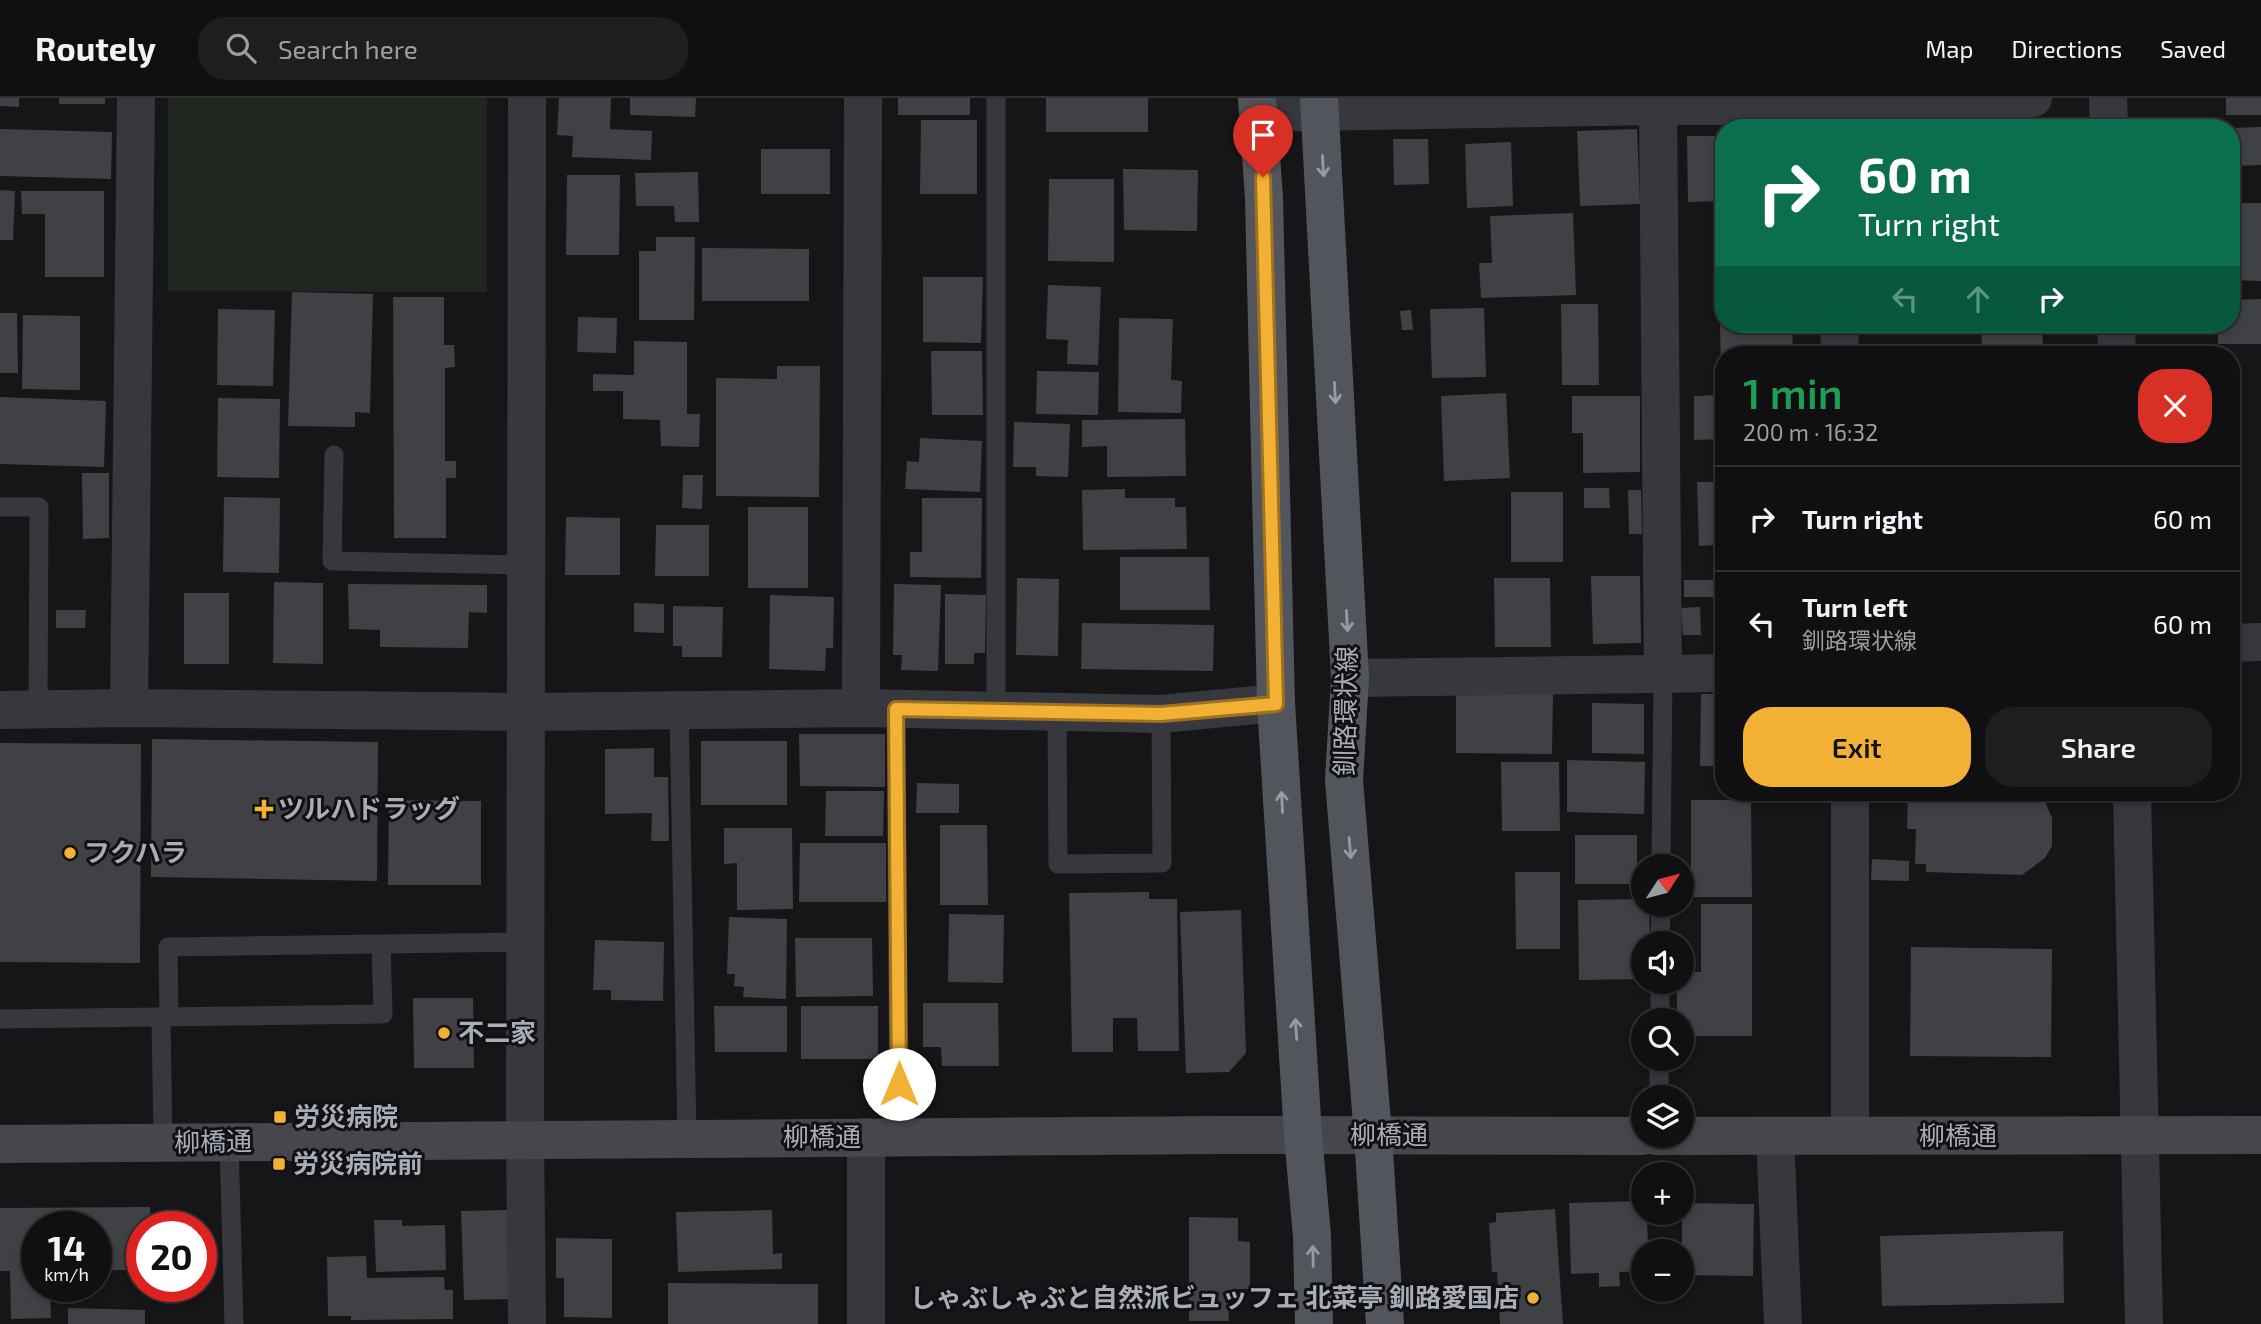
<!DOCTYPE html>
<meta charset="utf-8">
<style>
body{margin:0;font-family:"Exo 2","Noto Sans JP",sans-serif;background:#1e1e20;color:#f1f3f6;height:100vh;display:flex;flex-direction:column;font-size:26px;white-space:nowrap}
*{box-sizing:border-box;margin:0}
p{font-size:23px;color:#9c9d9f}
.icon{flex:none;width:38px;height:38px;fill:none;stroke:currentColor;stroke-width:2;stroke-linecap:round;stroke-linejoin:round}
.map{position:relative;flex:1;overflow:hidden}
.side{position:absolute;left:1715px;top:248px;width:525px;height:455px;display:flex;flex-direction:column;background:#101012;border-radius:28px;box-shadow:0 4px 10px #0003,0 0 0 2px #303032}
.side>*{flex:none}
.hud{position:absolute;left:1715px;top:21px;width:525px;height:214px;border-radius:28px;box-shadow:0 4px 10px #0003,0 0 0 2px #303032;background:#0b6e4f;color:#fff;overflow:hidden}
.needle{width:46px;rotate:54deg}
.fabs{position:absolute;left:1631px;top:756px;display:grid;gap:14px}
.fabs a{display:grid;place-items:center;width:63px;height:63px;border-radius:50%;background:#101012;box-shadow:0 4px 10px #0003,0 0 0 2px #303032;font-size:35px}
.speed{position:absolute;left:21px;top:1113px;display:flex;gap:14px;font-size:35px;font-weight:700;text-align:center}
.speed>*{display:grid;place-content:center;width:91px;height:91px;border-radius:50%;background:#101012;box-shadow:0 4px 10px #0003,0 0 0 2px #303032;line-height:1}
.speed small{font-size:18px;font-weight:400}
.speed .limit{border:10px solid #d22;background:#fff;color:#111}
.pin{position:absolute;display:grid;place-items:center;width:60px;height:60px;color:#fff;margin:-72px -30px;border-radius:50% 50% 50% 0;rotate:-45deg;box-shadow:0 0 7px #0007}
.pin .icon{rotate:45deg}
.me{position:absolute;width:77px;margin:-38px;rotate:0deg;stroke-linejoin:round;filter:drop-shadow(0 0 5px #0008)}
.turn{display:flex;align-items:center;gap:24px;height:147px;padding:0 28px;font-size:32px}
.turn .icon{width:91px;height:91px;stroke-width:2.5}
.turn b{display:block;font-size:49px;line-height:60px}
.lanes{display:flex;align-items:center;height:66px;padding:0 28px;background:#0003;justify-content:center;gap:35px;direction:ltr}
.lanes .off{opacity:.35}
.round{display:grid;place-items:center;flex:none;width:74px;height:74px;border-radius:28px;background:#1e1e20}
.headline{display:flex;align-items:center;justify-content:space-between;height:119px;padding:0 28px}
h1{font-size:42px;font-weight:600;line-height:52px;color:#1e9e55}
.primary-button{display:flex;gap:14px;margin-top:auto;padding:14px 28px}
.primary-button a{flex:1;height:80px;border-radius:28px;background:#f2b134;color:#111;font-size:28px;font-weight:600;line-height:80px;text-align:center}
.primary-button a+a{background:#1e1e20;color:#f1f3f6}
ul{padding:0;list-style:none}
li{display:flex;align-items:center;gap:21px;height:105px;padding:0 28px;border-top:2px solid #303032}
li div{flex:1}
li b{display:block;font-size:26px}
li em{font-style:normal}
header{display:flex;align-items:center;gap:42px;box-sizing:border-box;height:98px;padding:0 35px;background:#101012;border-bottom:2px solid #303032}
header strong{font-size:33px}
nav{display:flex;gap:38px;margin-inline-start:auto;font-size:24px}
.search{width:490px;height:63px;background:#1e1e20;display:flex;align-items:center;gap:18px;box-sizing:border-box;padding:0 24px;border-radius:28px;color:#9c9d9f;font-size:26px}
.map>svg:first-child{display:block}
.green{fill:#1e261f}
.building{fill:#404145}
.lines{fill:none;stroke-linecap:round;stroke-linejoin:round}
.lane{stroke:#37383d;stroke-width:19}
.street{stroke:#37383d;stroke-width:38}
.secondary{stroke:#45474d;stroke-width:38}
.primary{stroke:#53555c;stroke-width:38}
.oneway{stroke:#979ba6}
.route-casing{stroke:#9d7322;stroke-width:18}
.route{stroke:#f2b134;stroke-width:12}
.poi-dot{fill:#f2b134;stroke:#111113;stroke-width:2.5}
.labels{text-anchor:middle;stroke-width:6;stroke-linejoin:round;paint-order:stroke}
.street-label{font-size:26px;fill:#a8adb8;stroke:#111113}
.poi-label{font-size:26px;font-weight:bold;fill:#a8adb8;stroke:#111113;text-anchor:start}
</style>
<header>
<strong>Routely</strong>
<div class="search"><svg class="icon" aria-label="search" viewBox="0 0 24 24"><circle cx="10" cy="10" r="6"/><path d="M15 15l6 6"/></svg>Search here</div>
<nav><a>Map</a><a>Directions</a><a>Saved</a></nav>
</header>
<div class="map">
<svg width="2261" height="1226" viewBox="0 0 2261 1226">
<rect width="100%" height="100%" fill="#161618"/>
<polygon class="green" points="168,0 487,0 487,194 168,193"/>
<g class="building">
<polygon points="0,0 19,0 19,9 0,8"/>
<rect x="59" y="0" width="46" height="6"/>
<polygon points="559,0 611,0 610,31 652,33 651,62 572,59 573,38 557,37"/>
<polygon points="630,0 696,0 695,19 630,17"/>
<rect x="898" y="0" width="72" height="17"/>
<rect x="1046" y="0" width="102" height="34"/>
<rect x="2226" y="0" width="35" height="17"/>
<polygon points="921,22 977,22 977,96 920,96"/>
<rect x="1964" y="23" width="41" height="7"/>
<polygon points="1813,25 1813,30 1767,30 1767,26"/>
<polygon points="2261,29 2261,67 2234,68 2234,57 2231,57 2231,30"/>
<polygon points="0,31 112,34 111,81 0,78"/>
<polygon points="1637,31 1640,106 1580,108 1577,33"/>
<polygon points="1687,38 1724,38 1724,103 1688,104"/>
<polygon points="1393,41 1428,41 1429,86 1394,87"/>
<polygon points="1511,44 1513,108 1467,110 1465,46"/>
<rect x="761" y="51" width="69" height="45"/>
<polygon points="1123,71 1198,72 1197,133 1124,132"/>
<polygon points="698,74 699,124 675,124 674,108 636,108 635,75"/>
<polygon points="567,77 620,77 619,157 566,157"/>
<polygon points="1049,81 1114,81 1114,164 1048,163"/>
<polygon points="0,92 15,93 13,142 0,142"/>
<polygon points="21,93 104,93 104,179 45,179 45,116 22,116"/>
<polygon points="2232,105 2261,105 2261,183 2231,182"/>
<polygon points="1573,115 1576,197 1481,200 1479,165 1492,165 1490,118"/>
<polygon points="656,139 695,139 694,222 639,222 639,153 656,153"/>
<polygon points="702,150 809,151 809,203 702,203"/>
<polygon points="923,179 983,179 981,245 923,244"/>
<polygon points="1048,187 1101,189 1098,267 1067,266 1068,242 1046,241"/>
<polygon points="1719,191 1724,191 1724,226 1792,226 1793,257 1724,257 1724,267 1721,267"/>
<polygon points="292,194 373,196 370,315 355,314 355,329 288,328"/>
<polygon points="393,199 444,199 444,247 454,247 455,269 445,270 445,363 456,363 456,380 446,380 446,440 394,440"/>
<polygon points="2261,201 2261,246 2218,246 2218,226 2231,226 2231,202"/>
<polygon points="1561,206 1598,206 1599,287 1562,287"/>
<polygon points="1484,210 1486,279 1432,280 1430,211"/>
<polygon points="218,211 275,212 273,288 217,287"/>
<polygon points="1411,212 1413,232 1402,232 1400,213"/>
<polygon points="0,215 17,215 18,275 0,275"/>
<polygon points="23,217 80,218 80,292 22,291"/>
<polygon points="578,219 617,220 616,255 577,254"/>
<polygon points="1119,220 1173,221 1171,282 1182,283 1181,315 1118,314"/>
<polygon points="1981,226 2042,226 2043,249 1982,252"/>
<polygon points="634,243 687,244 687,316 700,316 699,349 661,348 660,322 623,321 623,293 593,293 593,276 634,277"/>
<polygon points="931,253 982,253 983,317 932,317"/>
<polygon points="777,268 820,268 819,399 716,398 716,280 777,281"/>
<polygon points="1037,273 1099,274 1098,317 1036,316"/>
<polygon points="1506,295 1510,380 1444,383 1441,298"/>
<polygon points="1724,297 1724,341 1694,342 1694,298"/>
<polygon points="1572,298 1640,298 1640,374 1583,375 1583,335 1572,335"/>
<polygon points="0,299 106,303 104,369 0,366"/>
<polygon points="218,300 280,301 279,380 217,379"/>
<polygon points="1185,321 1186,378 1107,379 1107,348 1082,349 1082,322"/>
<polygon points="1014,324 1070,326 1068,379 1036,378 1036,369 1013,369"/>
<polygon points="920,340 982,343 980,394 905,391 907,363 919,364"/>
<polygon points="82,375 109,375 109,440 83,441"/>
<polygon points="683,377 703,377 702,411 682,410"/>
<polygon points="1697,384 1724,384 1724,467 1716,468 1715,447 1699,448"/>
<polygon points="1584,390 1609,390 1610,410 1584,410"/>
<polygon points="1125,391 1125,400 1175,400 1175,409 1186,409 1187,451 1083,452 1082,392"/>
<polygon points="1628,392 1641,392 1642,436 1629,436"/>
<rect x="1511" y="394" width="52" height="70"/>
<polygon points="224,399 280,400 279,475 223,474"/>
<polygon points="922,400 982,400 981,480 910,479 910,454 922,454"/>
<rect x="748" y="409" width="60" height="81"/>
<polygon points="566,419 620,420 620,477 565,477"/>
<polygon points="656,427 709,427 709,478 655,478"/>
<polygon points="1120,459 1209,459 1210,512 1120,512"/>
<polygon points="1591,478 1640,478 1641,545 1593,546"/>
<polygon points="1017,480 1059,481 1058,558 1016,557"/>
<polygon points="1494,480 1550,480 1551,549 1495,549"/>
<polygon points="1684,482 1715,482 1716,499 1684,499"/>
<polygon points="274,484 323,485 323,566 273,565"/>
<polygon points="348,486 487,487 487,515 469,514 468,550 380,549 380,532 349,531"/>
<polygon points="894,486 941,487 938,573 901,572 902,557 893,557"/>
<rect x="184" y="495" width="45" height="71"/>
<polygon points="945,496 986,497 985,555 974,555 974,566 945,566"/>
<polygon points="770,497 834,499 833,550 826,550 825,573 769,571"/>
<polygon points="634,505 664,506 664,535 634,534"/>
<polygon points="673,508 723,509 722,559 682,559 682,548 673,548"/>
<polygon points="1700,509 1701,537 1683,537 1681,510"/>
<polygon points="56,512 86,512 85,530 56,530"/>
<polygon points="1082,525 1214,527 1213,573 1081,571"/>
<polygon points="1456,592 1553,594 1552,656 1456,655"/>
<polygon points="1701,596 1724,596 1724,668 1700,668"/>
<polygon points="1592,605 1644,606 1644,656 1592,655"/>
<polygon points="799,636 885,636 885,689 800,688"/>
<polygon points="152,641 378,644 377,783 151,779"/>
<rect x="701" y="643" width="86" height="64"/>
<polygon points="0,645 141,646 140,865 0,864"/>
<polygon points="654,650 654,679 668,679 669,743 651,743 652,715 605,716 605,651"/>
<polygon points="1567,662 1645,664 1644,716 1567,714"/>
<polygon points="1501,664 1559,664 1560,733 1502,733"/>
<polygon points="917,685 959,686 959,715 916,715"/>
<polygon points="826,693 884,693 883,738 825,738"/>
<polygon points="1780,695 1829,695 1829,705 1780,704"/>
<polygon points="1908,695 2059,695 2059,698 2046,698 2046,706 2052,720 2052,748 2045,760 2022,777 1926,774 1926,766 1915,766 1916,731 1907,731"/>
<polygon points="389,702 481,703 481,787 388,787"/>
<polygon points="1691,702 1751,702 1752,799 1691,799"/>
<polygon points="940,727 987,727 988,807 940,807"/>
<polygon points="724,730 792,730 793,811 737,812 737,765 724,766"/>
<rect x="1575" y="737" width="62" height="49"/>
<polygon points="800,745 886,745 886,804 799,804"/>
<polygon points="1872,761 1909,763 1909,783 1871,782"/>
<polygon points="1515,774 1560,774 1560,851 1516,851"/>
<polygon points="1149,794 1149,801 1177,801 1179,953 1138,953 1137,920 1113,920 1113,954 1072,954 1069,795"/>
<polygon points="1643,801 1643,807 1649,807 1650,845 1643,845 1643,881 1579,882 1578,802"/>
<polygon points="1701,806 1752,806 1752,938 1682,938 1682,922 1677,922 1677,884 1682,884 1682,874 1701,874"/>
<polygon points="1241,812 1246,955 1229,974 1186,975 1180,814"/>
<polygon points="949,816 1004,817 1003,885 948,884"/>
<polygon points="729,819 787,821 786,901 743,899 744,889 734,888 735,876 727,876"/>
<polygon points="795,840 872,840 873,898 796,899"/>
<polygon points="595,842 664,844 663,903 611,902 611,892 593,892"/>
<polygon points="1911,849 2052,851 2051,959 1910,958"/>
<polygon points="413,900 473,900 474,970 414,970"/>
<polygon points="923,905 998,905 999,968 942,968 941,949 923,949"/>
<polygon points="714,908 787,908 787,954 715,954"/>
<rect x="801" y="908" width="77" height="53"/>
<polygon points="1643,1103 1643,1115 1647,1115 1648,1153 1643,1153 1643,1173 1619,1174 1620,1188 1599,1189 1599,1175 1571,1176 1569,1105"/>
<polygon points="1682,1105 1754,1106 1753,1178 1682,1177"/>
<polygon points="150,1109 150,1129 142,1129 142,1172 96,1172 96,1129 37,1129 37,1188 50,1188 51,1220 11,1221 10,1173 0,1173 0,1110"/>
<polygon points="1555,1111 1563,1226 1500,1226 1497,1174 1492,1174 1489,1125 1496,1124 1496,1115"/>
<polygon points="512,1112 515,1201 464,1202 461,1113"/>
<polygon points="772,1112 773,1156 782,1155 782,1171 678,1174 676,1114"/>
<polygon points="1189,1119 1238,1120 1238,1143 1250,1144 1250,1191 1237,1191 1237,1202 1228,1202 1229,1223 1189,1223"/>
<polygon points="374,1122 402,1122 402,1128 445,1127 446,1172 376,1174"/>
<polygon points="2063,1133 2064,1205 1882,1208 1880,1138"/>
<polygon points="556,1140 612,1141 612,1220 564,1219 564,1180 556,1180"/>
<polygon points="366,1158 367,1180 444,1179 445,1192 453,1192 453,1221 351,1222 351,1218 328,1218 327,1159"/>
<polygon points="668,1185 818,1186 818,1226 668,1226"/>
<polygon points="68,1210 145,1212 145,1226 68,1226"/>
</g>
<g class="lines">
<g class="lane">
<polyline points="996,0 996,613"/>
<polyline points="334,357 332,463 526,467"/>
<polyline points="0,409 39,409 38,611"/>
<polyline points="896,611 899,1039"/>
<polyline points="679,612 687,1040"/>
<polyline points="1057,614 1058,766 1162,765 1161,616"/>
<polyline points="1661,768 1663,576"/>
<polyline points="1660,845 1661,807"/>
<polyline points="161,919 163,1044"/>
<polyline points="169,919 168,849 381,846"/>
<polyline points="0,921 383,916 381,846 525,844"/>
<polyline points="1660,922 1660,884"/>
<polyline points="1659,999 1659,961"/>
<polyline points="229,1044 234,1226"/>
</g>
<g class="street">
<polyline points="2108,0 2109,30"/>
<polyline points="1658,8 1663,576"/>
<polyline points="1258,15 1658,8 1832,8 2033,0"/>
<polyline points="1839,226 1840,257"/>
<polyline points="2116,226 2117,257"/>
<polyline points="2231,545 2261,544"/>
<polyline points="1350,580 1724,575"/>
<polyline points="129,610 136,0"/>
<polyline points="861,610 863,0"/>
<polyline points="0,612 129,610 527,614 861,610 1161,616 1276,605"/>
<polyline points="2132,695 2144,1226"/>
<polyline points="1775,1038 1783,1226"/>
<polyline points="1850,1038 1850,695"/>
<polyline points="866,1039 866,1226"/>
<polyline points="527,1226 525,1040 527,0"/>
</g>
<g class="secondary">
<polyline points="1656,1038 2261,1037"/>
<polyline points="0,1046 1224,1037 1643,1038"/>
</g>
<g class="primary">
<polyline points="1257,0 1264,100 1276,605 1303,1037 1312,1138 1314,1226"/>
<polyline points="1319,0 1350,580 1344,682 1373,1037 1385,1226"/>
</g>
</g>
<defs><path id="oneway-shaft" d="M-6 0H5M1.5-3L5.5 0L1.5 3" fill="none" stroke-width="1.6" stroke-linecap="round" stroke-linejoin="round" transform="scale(1.75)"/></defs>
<g class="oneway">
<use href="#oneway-shaft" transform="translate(1323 68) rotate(87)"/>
<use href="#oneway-shaft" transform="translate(1335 295) rotate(87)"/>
<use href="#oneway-shaft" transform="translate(1347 523) rotate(87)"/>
<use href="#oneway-shaft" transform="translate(1282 704) rotate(-93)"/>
<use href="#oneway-shaft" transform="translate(1350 750) rotate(85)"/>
<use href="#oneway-shaft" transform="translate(1296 931) rotate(-94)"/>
<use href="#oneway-shaft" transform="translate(1313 1158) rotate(-91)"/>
</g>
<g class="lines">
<defs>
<polyline id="route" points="899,986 896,611 1161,616 1276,606 1263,79"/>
</defs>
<use href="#route" class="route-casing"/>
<use href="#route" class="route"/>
</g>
<g class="poi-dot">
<path d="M260.5 700.5h7v7h7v7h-7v7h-7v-7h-7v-7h7z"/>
<circle cx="70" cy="755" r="7"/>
<circle cx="444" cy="935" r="7"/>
<rect x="273" y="1012" width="14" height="14" rx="3.5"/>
<rect x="272" y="1059" width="14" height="14" rx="3.5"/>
<circle cx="1533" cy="1200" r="7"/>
</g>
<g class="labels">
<g class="street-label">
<text transform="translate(1346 613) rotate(-89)" y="9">釧路環状線</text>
<text x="1389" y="1046">柳橋通</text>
<text x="1958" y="1047">柳橋通</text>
<text x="822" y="1048">柳橋通</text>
<text transform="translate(213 1044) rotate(-1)" y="9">柳橋通</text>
</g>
<g class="poi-label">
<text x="278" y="720">ツルハドラッグ</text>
<text x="84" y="764">フクハラ</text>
<text x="458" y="944">不二家</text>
<text x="294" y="1028">労災病院</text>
<text x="293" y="1075">労災病院前</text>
<text x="1519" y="1209" text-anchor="end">しゃぶしゃぶと自然派ビュッフェ 北菜亭 釧路愛国店</text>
</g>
</g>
</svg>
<div class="fabs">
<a><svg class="needle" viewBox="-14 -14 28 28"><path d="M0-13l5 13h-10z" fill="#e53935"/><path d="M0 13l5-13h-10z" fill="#9c9d9f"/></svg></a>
<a><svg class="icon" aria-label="sound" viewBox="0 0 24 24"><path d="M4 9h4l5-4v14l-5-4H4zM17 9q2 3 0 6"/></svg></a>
<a><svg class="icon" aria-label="search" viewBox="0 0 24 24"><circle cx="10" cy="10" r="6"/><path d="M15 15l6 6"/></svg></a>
<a><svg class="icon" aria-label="layers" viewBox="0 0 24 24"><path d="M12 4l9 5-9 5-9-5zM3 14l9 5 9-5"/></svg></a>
<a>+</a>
<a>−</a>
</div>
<div class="speed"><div>14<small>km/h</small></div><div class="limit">20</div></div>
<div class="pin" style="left:1263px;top:79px;background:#d93025"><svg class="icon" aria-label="arrive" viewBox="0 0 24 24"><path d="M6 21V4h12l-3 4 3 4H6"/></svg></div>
<svg class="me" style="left:899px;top:986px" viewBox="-20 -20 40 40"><circle r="19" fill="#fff"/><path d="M0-13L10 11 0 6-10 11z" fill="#f2b134"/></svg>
<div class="hud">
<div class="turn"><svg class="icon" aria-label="right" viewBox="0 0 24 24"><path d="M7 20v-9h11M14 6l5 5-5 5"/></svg><div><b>60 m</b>Turn right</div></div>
<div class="lanes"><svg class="icon off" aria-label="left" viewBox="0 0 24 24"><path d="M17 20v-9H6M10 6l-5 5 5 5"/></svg><svg class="icon off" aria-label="ahead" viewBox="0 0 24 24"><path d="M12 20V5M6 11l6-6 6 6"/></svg><svg class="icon" aria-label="right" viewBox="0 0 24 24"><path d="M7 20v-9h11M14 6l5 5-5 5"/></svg></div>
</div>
<section class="side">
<div class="headline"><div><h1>1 min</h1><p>200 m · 16:32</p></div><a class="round" style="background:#d93025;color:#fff"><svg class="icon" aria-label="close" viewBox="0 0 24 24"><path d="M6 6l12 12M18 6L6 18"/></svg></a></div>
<ul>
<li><svg class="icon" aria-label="right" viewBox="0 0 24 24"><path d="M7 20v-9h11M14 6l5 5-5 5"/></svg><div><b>Turn right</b></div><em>60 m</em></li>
<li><svg class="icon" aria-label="left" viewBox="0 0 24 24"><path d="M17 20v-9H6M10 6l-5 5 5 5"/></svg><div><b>Turn left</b><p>釧路環状線</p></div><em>60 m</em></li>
</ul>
<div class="primary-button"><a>Exit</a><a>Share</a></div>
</section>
</div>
